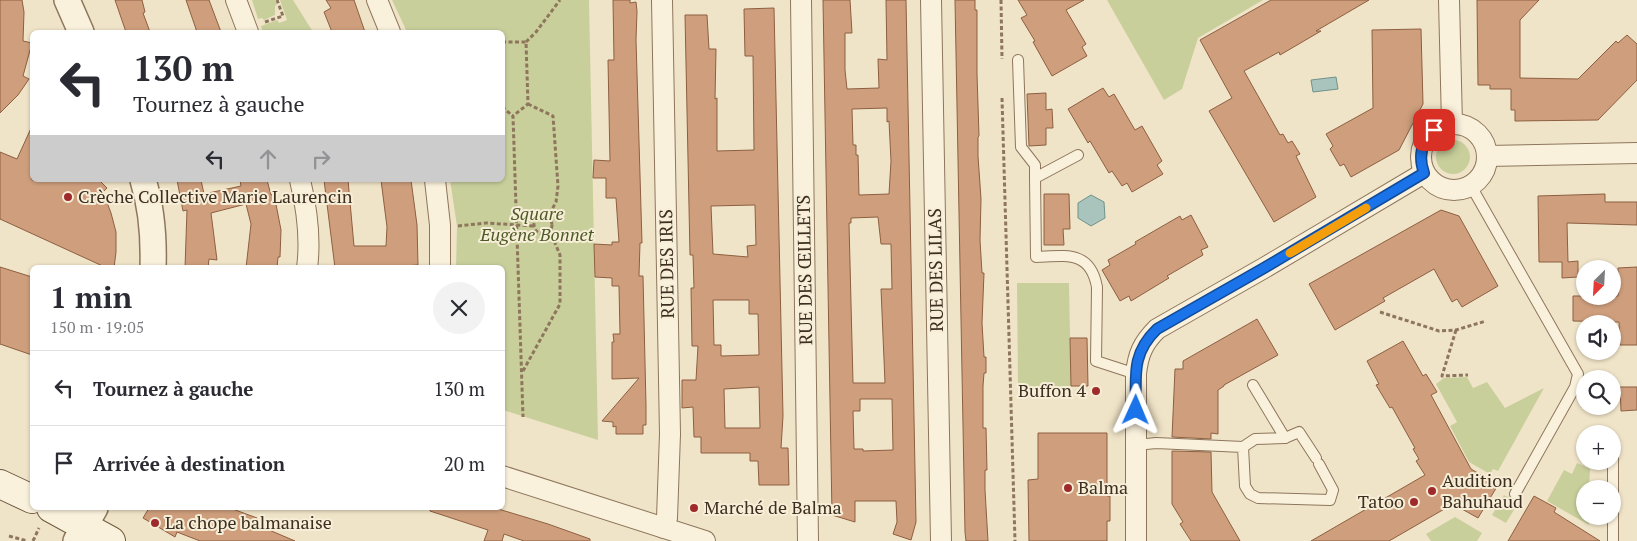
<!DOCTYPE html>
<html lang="fr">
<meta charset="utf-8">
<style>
body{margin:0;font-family:"PT Serif",serif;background:#f2f2f3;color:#2b2b33;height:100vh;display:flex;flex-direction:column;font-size:19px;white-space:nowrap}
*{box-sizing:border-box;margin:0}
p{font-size:16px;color:#7c7c81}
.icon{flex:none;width:28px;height:28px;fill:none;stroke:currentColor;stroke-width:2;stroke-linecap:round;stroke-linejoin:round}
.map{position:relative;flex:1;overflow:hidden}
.sheet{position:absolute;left:30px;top:265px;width:475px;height:245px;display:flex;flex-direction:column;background:#fff;border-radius:8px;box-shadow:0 1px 4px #0004}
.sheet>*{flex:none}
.top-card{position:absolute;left:30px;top:30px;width:475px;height:152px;border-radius:8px;box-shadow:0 1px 4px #0004;background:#fff;color:#2b2b33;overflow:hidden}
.needle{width:32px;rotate:204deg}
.controls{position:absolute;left:1576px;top:260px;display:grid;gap:10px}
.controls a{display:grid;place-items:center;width:45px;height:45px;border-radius:50%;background:#fff;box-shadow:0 1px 4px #0004;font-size:25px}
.pin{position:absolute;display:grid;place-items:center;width:42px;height:42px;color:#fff;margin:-21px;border-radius:10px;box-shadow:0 2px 8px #0006}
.me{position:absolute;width:55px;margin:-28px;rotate:1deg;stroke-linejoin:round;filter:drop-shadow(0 0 4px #0008)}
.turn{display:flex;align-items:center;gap:18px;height:105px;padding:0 20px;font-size:22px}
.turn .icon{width:65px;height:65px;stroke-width:2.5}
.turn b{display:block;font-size:35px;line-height:42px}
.lanes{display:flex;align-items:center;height:48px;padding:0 20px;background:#0003;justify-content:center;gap:25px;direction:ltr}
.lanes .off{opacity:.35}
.round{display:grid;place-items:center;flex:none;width:52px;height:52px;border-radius:26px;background:#f2f2f3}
.overview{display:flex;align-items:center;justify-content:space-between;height:85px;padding:0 20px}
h1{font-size:30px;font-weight:800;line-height:38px}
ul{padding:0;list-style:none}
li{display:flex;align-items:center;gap:15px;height:75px;padding:0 20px;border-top:1px solid #e1e1e2}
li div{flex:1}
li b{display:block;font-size:19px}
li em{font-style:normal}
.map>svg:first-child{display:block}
.green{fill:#c9cf9b}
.water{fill:#a9c4bc;stroke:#6f938a}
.building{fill:#cf9f7d;stroke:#8d5f41;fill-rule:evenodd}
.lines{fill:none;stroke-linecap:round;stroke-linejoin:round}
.service-casing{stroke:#8d765c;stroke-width:12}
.minor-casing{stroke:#8d765c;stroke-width:22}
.tertiary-casing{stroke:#8d765c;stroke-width:28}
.secondary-casing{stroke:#6f573f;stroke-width:30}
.path{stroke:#8d765c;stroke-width:3;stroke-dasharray:4 2.5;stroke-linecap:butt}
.service{stroke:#faf1dc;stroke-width:10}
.minor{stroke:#faf1dc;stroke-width:20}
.tertiary{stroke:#faf1dc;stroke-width:25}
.secondary{stroke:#faf1dc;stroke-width:28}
.route-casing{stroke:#114b97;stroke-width:12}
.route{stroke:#1a73e8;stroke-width:9}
.slow{stroke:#f59e0b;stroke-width:9}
.poi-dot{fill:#9e2a2b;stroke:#f7eed8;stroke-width:2}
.labels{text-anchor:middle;stroke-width:4;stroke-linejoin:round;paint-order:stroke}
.poi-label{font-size:18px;fill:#3d2e20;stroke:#f7eed8;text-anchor:start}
.park-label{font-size:18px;font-style:italic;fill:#4d5a26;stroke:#f7eed8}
.street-label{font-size:18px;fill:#3d2e20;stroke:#f7eed8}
</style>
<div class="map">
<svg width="1637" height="541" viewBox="0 0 1637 541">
<rect width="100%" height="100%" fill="#f0e4c8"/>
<g class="green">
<polygon points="252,0 275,0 277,4 275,6 275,15 264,20 262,18 258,19"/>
<polygon points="280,0 293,0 313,32 263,32 261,26 277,20 279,23 287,20"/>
<polygon points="392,0 589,0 598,440 503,410 502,268 456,267 457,226 450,180 502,180 502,32 407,32"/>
<polygon points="1107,0 1263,0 1198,38 1182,89 1164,100"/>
<circle cx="1453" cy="157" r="17"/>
<polygon points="1017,283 1069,283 1071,386 1018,387"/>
<polygon points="1467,377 1473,388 1487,382 1505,408 1544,388 1498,471 1493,469 1490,474 1469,462 1450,426 1457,422 1436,384 1444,378"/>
<polygon points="1577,463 1590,469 1589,489 1585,489 1585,516 1589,516 1589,525 1547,501 1564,470 1572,474"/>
<polygon points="1504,495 1518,503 1506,523 1492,515"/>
<polygon points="1455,517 1482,533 1477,541 1431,541 1426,534"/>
</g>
<g class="water">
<polygon points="1336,77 1338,89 1313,92 1311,80"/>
<polygon points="1091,195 1104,202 1105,218 1091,226 1078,218 1078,203"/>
</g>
<g class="building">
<polygon points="0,0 22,0 24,12 23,41 32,43 23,76 29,79 18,95 0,113"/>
<polygon points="115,0 142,0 145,12 143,13 150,32 126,32"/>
<polygon points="186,0 209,0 221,32 197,32"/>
<polygon points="326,0 354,0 365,32 332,32 324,12 331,8"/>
<polygon points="613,0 630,0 630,3 636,2 637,11 636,40 642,243 640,243 639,276 643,276 646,406 646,425 643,425 643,434 616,434 616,426 613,427 613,422 602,421 639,378 612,379 612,342 614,342 613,334 620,334 619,286 612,286 612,278 595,277 594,244 612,245 612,242 619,242 616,198 606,198 606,178 593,178 594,160 610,161 608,60 614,60"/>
<path d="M823 0H850L852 33H845V70L847 89 879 88 878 59 887 60 886 0H906L916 522 911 540 893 534 897 522 896 501H855V522L832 515ZM887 108V122L889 121 891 161 889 194 859 195 858 155H856V145H853L852 109ZM878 217 881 244H891L892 289H881L885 383H853L849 223H851V218ZM860 399H892L893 450 863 451V449H854L853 411H860Z"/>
<polygon points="955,0 975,0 975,10 977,10 977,74 979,136 978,137 978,156 981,199 980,240 982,273 984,273 982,323 984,357 986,357 986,373 984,373 983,386 983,428 986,428 987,470 985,470 985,490 988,541 966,541 965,532"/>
<polygon points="1018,0 1084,0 1066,10 1086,44 1082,47 1087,56 1052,76 1033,42 1035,41 1021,18 1027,15"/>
<polygon points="1271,0 1369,0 1316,31 1321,31 1280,55 1279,52 1244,71 1280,135 1283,134 1288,143 1292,141 1300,154 1296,156 1316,197 1274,222 1209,111 1232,98 1200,40"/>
<polygon points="1477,0 1539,0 1520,20 1520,78 1578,79 1616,41 1618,43 1627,35 1637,44 1637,80 1598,120 1515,121 1515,110 1511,110 1511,89 1490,89 1490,85 1478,85"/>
<path d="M774 8 783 416 781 448H788L789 485H759L758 461H750V453H701V437H694L693 407 682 408V380H696L698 346H692L691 288H694L693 255H690L685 15H707L709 49H716L715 99 717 98V151L754 150 753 56H745L744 9ZM755 205 756 245 747 246 748 257 713 254 711 206ZM713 300H749V314H758L759 355 721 356V345H714ZM759 387 760 428H725L724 389Z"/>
<polygon points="1421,29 1423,104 1399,150 1351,177 1344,164 1340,166 1330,149 1333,146 1326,134 1373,108 1372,30"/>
<polygon points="1103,88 1109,97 1114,94 1135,130 1142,126 1162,161 1157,165 1163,174 1132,192 1127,183 1122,186 1112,171 1109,173 1090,141 1088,143 1068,109"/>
<polygon points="1046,93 1046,110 1052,109 1053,128 1046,128 1046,145 1029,146 1027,94"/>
<polygon points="32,126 32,180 99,180 107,188 103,192 111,213 116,232 116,252 114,268 107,268 0,219 0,152 17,159"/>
<polygon points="177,180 201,180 204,194 241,186 240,180 267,180 271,195 274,194 281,230 280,257 278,257 277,268 246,268 251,224 246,204 211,213 217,260 209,259 208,268 185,268 187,210 183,211"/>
<polygon points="324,180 348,180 354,246 386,246 387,227 381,180 411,180 417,225 418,265 403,266 403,268 335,268"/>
<polygon points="1044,194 1069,194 1070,229 1063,229 1064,245 1044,245"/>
<polygon points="1605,194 1605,202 1637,202 1637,225 1567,223 1568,262 1578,261 1578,277 1562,278 1562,262 1539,262 1538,196"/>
<polygon points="1441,210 1459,216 1498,286 1462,307 1457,299 1452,302 1434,269 1383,298 1385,301 1335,330 1309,284"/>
<polygon points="1191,215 1208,247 1201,250 1203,255 1167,276 1169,278 1131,301 1129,296 1120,301 1102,270 1110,265 1108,260 1136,244 1135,242 1180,216 1182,220"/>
<polygon points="0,267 32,277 32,355 0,344"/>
<polygon points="1637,267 1637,345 1620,345 1619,322 1573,321 1573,296 1618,296 1618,268"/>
<polygon points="1257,319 1278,355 1224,385 1224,386 1218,390 1218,434 1211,433 1211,439 1172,437 1175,369 1183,369 1183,361"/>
<polygon points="1070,338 1087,338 1088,386 1071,386"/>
<polygon points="1403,341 1423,376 1426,374 1437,392 1431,395 1471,469 1498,485 1478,518 1453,504 1389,541 1311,541 1425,475 1416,461 1419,459 1413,449 1415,448 1392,407 1390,408 1376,385 1379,384 1367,361"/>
<polygon points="1620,387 1637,387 1637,410 1621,411"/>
<polygon points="1038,433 1107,433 1107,496 1110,496 1110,521 1107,521 1107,541 1029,541 1028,480 1038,479"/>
<polygon points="1172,451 1211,452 1212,492 1240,541 1191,541 1180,524 1183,522 1172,504"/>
<polygon points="1534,496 1556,508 1554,512 1600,541 1508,541"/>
<polygon points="149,508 230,508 257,518 255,524 295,541 200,541 177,532 175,537 143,518"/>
<polygon points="430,508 495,508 548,524 590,539 590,541 524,541 504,534 502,541 484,541 488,530 430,511"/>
</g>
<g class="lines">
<defs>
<g id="service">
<polyline points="1018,60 1021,147 1035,165 1035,178"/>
<path d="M1078 155 1035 178 1036 257C1066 256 1090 250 1097 287L1096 361 1136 374"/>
<polyline points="1471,186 1578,374 1575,387 1515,494"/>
<polyline points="1285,438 1299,432 1316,458"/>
<polyline points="1136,445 1156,443 1243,447 1245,486 1250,494 1258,498 1330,500 1333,490 1319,464"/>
<polyline points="1243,447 1255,439 1285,438 1253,385"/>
<polyline points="1613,450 1613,541"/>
</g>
<g id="minor">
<polyline points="236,0 248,32"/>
<polyline points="377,0 390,32"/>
<polyline points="662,0 670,434 667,518 664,528"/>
<polyline points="801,0 808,541"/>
<polyline points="931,0 941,541"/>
<polyline points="1449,0 1452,124"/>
<circle cx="1454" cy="157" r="33"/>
<polyline points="1487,156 1637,153"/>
<path d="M300 180C307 209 311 238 307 268"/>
<polyline points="435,180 440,225 440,268"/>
<polyline points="502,476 705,541"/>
<path d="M1136 541V374C1138 354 1143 343 1157 329L1264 268 1424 173"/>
</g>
<g id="tertiary">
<polyline points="67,0 81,32"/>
<path d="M143 180C152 209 154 237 153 268"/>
<polyline points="76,541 95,508"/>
</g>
<g id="secondary">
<polyline points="0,484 32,499"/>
<polyline points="51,508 111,541"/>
</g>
</defs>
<use href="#service" class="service-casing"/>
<use href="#minor" class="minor-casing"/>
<use href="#tertiary" class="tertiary-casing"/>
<use href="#secondary" class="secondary-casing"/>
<g class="path">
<polyline points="1001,0 1002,59"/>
<polyline points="265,22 283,16 277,0"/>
<polyline points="502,42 526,42 528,104 513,116 523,417"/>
<polyline points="526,42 536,32 560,0"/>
<polyline points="1002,98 1015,541"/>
<polyline points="528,104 553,116 558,186 556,202 548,217"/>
<polyline points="502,107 513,116"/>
<circle cx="543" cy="225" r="9"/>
<polyline points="458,226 486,223 534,226"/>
<polyline points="1380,312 1439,331 1456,330 1486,321"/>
<polyline points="1456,330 1442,376 1468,375"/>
<polyline points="523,371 560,304 560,255 550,231"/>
<polyline points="9,536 27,541"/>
<polyline points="33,541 39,528"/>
</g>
<use href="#service" class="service"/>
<use href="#minor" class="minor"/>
<use href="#tertiary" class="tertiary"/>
<use href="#secondary" class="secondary"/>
</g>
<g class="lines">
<defs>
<path id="route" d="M1136 410C1136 376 1131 354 1157 329L1264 268 1424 173C1418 156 1421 142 1434 130"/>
</defs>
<use href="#route" class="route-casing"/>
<use href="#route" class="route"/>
<polyline class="slow" points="1290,253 1366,208"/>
</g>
<g class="poi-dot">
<circle cx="68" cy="197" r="5"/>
<circle cx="1096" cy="391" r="5"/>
<circle cx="1068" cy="488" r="5"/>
<circle cx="1432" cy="491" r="5"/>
<circle cx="1414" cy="502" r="5"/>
<circle cx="694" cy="508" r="5"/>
<circle cx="155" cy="523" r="5"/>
</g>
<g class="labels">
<g class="poi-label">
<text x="78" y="203">Crèche Collective Marie Laurencin</text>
<text x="1086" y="397" text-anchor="end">Buffon 4</text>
<text x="1442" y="487">Audition<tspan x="1442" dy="21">Bahuhaud</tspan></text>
<text x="1078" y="494">Balma</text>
<text x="1404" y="508" text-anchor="end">Tatoo</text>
<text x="704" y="514">Marché de Balma</text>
<text x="165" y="529">La chope balmanaise</text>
</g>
<g class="park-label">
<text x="537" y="220">Square<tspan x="537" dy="21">Eugène Bonnet</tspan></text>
</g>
<g class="street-label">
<text transform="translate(667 264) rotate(-91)" y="6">RUE DES IRIS</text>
<text transform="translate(805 270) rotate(-91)" y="6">RUE DES ŒILLETS</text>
<text transform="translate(936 270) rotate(-91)" y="6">RUE DES LILAS</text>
</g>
</g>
</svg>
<div class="controls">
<a><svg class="needle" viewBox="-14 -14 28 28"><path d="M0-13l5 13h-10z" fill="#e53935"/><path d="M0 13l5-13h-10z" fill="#7c7c81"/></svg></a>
<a><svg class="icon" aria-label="sound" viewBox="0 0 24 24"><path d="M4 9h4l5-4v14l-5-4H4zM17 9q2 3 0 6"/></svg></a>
<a><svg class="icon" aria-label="search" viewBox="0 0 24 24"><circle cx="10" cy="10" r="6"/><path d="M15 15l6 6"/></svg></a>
<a>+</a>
<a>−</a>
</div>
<div class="pin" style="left:1434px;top:130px;background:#d93025"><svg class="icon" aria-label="arrive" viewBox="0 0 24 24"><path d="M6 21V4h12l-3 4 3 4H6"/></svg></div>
<svg class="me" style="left:1136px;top:410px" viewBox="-20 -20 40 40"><path d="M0-17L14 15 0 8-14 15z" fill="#1a73e8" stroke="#fff" stroke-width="4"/></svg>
<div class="top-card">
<div class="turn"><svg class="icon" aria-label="left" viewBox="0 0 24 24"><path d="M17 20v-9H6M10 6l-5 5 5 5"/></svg><div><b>130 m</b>Tournez à gauche</div></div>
<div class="lanes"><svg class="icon" aria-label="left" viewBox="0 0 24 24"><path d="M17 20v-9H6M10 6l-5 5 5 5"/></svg><svg class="icon off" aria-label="ahead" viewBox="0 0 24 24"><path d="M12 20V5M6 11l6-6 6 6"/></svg><svg class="icon off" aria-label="right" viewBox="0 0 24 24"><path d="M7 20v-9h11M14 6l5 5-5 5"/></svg></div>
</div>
<section class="sheet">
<div class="overview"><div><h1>1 min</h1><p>150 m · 19:05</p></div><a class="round"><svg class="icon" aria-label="close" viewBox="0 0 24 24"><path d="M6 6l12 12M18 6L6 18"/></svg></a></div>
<ul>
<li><svg class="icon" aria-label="left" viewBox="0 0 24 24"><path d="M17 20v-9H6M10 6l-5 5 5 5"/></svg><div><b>Tournez à gauche</b></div><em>130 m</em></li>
<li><svg class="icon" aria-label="arrive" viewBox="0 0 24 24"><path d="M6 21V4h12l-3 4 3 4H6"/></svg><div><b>Arrivée à destination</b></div><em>20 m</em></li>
</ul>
</section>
</div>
